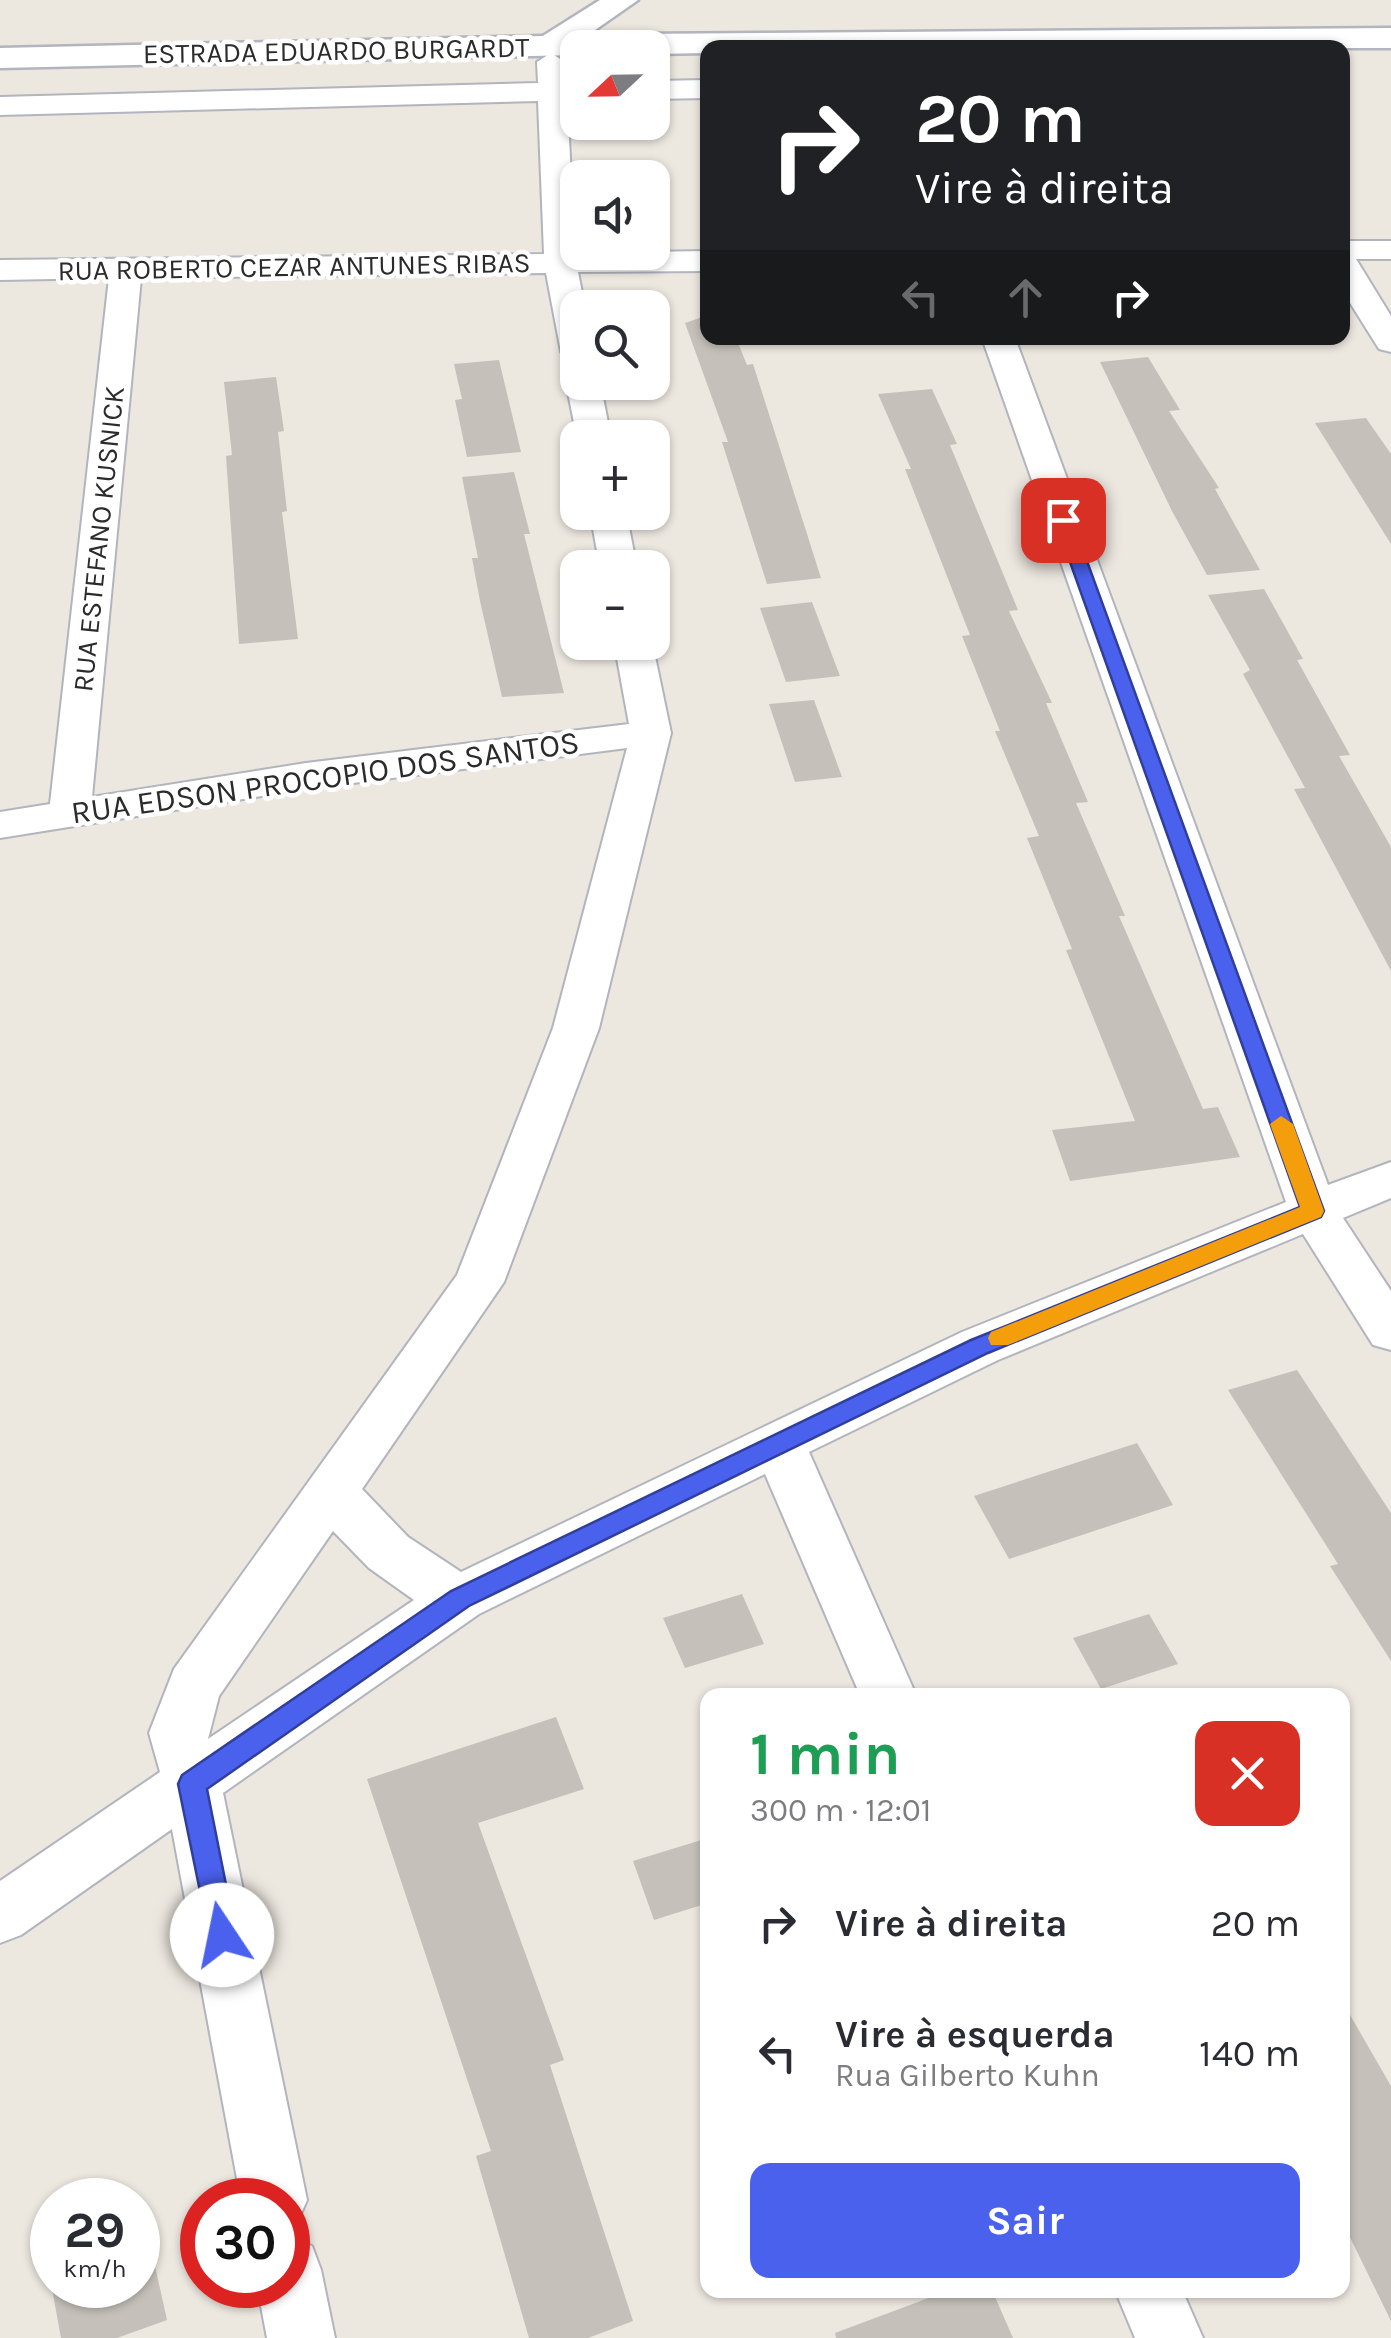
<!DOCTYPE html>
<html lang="pt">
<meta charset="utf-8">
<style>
body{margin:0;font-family:Karla,sans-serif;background:#f7f7f7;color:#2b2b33;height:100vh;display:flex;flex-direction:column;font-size:38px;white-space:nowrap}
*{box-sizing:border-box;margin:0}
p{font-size:32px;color:#7c7c81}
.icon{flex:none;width:55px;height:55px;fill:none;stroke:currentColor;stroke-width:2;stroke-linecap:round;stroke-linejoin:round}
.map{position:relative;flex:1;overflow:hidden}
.details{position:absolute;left:700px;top:1688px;width:650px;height:610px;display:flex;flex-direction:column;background:#fff;border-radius:20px;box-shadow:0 2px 8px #0004}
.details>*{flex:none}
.hud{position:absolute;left:700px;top:40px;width:650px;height:305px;border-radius:20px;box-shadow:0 2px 8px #0004;background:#202124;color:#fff;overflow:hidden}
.needle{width:65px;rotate:248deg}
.tools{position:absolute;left:560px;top:30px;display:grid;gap:20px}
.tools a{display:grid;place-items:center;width:110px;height:110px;border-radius:20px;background:#fff;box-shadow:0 2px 8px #0004;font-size:50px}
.speed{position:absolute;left:30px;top:2178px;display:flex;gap:20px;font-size:50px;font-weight:700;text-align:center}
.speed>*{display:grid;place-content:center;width:130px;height:130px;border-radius:50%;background:#fff;box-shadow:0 2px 8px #0004;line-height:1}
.speed small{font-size:25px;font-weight:400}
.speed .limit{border:15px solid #d22;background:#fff;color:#111}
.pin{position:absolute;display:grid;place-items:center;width:85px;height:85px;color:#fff;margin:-42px;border-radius:20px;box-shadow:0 5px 15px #0006}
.me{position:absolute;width:110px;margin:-55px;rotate:349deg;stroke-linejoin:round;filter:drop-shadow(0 0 8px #0008)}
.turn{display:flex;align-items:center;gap:35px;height:210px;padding:0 50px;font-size:45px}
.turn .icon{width:130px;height:130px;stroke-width:2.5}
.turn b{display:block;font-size:70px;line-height:85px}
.lanes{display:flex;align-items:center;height:95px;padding:0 50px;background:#0003;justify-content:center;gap:50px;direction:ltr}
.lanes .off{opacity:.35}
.round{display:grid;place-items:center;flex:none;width:105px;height:105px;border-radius:20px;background:#f7f7f7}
.summary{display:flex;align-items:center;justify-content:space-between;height:170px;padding:0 50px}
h1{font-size:60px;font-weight:700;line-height:75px;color:#1e9e55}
.cta{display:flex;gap:20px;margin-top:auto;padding:20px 50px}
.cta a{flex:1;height:115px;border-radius:20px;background:#4a61ee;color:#fff;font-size:40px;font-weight:700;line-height:115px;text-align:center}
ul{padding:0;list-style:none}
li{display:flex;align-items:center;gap:30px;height:130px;padding:0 50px}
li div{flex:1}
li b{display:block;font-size:38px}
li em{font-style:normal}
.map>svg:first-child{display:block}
.building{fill:#c5c1ba}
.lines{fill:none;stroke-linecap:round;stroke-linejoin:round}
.minor-casing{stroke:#b2b4be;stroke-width:4}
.tertiary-casing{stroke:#b2b4be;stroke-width:5}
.secondary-casing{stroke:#b2b4be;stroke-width:5}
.minor{fill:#fff;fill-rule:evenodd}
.tertiary{fill:#fff;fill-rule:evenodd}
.secondary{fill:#fff;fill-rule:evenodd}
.route{fill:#4a61ee;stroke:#303f9b;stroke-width:2.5}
.slow{fill:#f59e0b}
.labels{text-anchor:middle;stroke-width:9;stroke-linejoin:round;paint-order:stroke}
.far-street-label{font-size:28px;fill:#2b2b2b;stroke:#fff}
.street-label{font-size:32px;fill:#2b2b2b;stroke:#fff}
</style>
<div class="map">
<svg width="1391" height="2338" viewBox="0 0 1391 2338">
<rect width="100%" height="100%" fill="#ece7df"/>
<g class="building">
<polygon points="708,315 708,338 736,338 747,365 753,364 821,578 767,584 722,442 728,442 685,323"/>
<polygon points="1148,357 1180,410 1169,411 1219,488 1215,489 1260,570 1207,575 1172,511 1100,362"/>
<polygon points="499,360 521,452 467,457 455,400 462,399 454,364"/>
<polygon points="276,377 284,431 278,432 287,511 282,512 298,639 239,644 226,456 232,455 224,382"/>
<polygon points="932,389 957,444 950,445 1018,610 1009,611 1052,703 1046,703 1088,802 1076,803 1125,916 1119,916 1203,1109 1218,1107 1240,1157 1070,1181 1052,1130 1135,1121 1066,950 1072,949 1027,838 1039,836 995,731 1000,731 962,636 970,635 905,469 911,469 878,394"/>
<polygon points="1366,418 1391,454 1391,544 1315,423"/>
<polygon points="514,472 530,534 524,534 564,693 502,697 480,601 472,558 478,558 462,477"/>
<polygon points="1264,589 1303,659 1297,660 1350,755 1339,756 1391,847 1391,971 1294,789 1305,788 1243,674 1250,670 1208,595"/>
<polygon points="812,602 840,676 786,682 760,608"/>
<polygon points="814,700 842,777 795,782 769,704"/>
<polygon points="1297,1370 1391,1513 1391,1661 1330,1566 1338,1564 1228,1390"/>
<polygon points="1137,1443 1173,1505 1009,1559 974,1496"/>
<polygon points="742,1594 764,1644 685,1668 663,1618"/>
<polygon points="1149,1614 1178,1664 1101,1689 1073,1638"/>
<polygon points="556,1717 584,1789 478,1823 564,2060 550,2065 633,2321 588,2338 529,2338 476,2156 491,2151 367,1779"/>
<polygon points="708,1838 708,1903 654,1920 633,1861"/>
<polygon points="1342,2001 1391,2086 1391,2321 1342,2221"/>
<polygon points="151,2248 167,2320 117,2338 61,2338 51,2283 138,2285 138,2253"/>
<polygon points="950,2290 992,2290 1013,2338 836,2338 835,2333"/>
</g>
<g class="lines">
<defs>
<g id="minor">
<path d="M551 53 565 62 566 83 578 82V100H567L575 253 708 251V271L578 272 585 308H578V362L561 352 546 273 141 278 92 797 306 763 629 724 614 642H652L671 733 599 1028 504 1282 362 1489 408 1537 461 1572 962 1332 1286 1202 982 338H1015L1328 1185 1391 1162V1198L1343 1218 1391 1291V1350L1373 1345 1303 1234 998 1360 809 1452 916 1695H860L765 1474 479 1614 223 1793 307 2200 297 2223 288 2227V2200H241L172 1829 21 1935 0 1943V1881L160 1772 149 1733 174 1669 457 1275 553 1028 627 748 306 789 0 838V812L50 804 109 278 0 280V260L544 254 538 101 0 115V97L538 83 537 62ZM333 1531 369 1568 414 1600 208 1739 219 1696Z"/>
<polygon points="708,80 708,98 652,99 652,81"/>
<polygon points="1342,241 1391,241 1391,259 1356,259 1391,316 1391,352 1379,349 1342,290"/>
<polygon points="578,373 578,382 600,382 611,438 577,438 566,382"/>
<polygon points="590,512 626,512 637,568 600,568"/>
<polygon points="288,2237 312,2246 321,2270 335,2338 267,2338 257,2285 288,2285"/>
<polygon points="1115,2290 1182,2290 1203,2338 1135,2338"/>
</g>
<polygon id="tertiary" points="600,0 638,0 562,53 538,53 534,46 538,39"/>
<polygon id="secondary" points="1391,28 1391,48 708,48 708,53 652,54 652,48 578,48 578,55 0,68 0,48 635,34"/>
</defs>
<use href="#minor" class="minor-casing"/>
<use href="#tertiary" class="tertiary-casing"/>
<use href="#secondary" class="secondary-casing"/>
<use href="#minor" class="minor"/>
<use href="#tertiary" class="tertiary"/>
<use href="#secondary" class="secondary"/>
</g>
<polygon class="route" points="1063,514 1072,520 1324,1211 1321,1217 988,1353 469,1606 207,1789 236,1935 232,1945 222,1949 211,1945 178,1784 182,1775 451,1591 971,1340 1300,1207 1055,520"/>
<polygon class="slow" points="1281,1116 1293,1124 1324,1211 1321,1217 1008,1345 991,1345 988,1338 991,1332 1300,1207 1270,1124"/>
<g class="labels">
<g class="far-street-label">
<text transform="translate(336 50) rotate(-1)" y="10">ESTRADA EDUARDO BURGARDT</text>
<text transform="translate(294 266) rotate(-1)" y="10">RUA ROBERTO CEZAR ANTUNES RIBAS</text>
<text transform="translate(98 539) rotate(-84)" y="10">RUA ESTEFANO KUSNICK</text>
</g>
<g class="street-label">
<text transform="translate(325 777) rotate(-8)" y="11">RUA EDSON PROCOPIO DOS SANTOS</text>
</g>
</g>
</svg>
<div class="tools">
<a><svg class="needle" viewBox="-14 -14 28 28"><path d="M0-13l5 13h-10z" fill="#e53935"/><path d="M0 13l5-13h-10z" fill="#7c7c81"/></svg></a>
<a><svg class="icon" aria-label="sound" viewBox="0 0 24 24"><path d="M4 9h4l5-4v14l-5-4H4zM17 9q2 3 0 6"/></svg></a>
<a><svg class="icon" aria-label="search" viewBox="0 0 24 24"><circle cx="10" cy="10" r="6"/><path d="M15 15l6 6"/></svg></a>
<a>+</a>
<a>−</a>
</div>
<div class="speed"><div>29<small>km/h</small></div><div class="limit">30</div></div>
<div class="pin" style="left:1063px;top:520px;background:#d93025"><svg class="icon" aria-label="arrive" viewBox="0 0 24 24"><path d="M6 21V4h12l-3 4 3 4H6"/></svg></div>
<svg class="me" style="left:222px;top:1935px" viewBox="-20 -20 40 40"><circle r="19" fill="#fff"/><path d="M0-13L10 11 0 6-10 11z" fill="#4a61ee"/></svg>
<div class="hud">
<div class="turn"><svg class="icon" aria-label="right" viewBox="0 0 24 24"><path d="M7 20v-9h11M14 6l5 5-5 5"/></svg><div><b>20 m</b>Vire à direita</div></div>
<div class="lanes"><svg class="icon off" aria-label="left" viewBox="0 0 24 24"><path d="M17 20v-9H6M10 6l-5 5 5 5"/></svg><svg class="icon off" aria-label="ahead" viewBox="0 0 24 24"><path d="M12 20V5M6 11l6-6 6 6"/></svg><svg class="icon" aria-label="right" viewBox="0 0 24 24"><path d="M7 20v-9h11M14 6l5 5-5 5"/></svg></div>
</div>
<section class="details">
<div class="summary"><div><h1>1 min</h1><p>300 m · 12:01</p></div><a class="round" style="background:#d93025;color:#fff"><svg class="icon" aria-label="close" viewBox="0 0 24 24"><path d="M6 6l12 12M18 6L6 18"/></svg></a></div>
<ul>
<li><svg class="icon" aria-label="right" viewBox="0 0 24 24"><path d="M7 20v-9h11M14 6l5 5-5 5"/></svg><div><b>Vire à direita</b></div><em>20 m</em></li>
<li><svg class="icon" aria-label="left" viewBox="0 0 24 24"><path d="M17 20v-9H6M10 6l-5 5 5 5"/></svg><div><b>Vire à esquerda</b><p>Rua Gilberto Kuhn</p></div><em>140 m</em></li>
</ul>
<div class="cta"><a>Sair</a></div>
</section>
</div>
